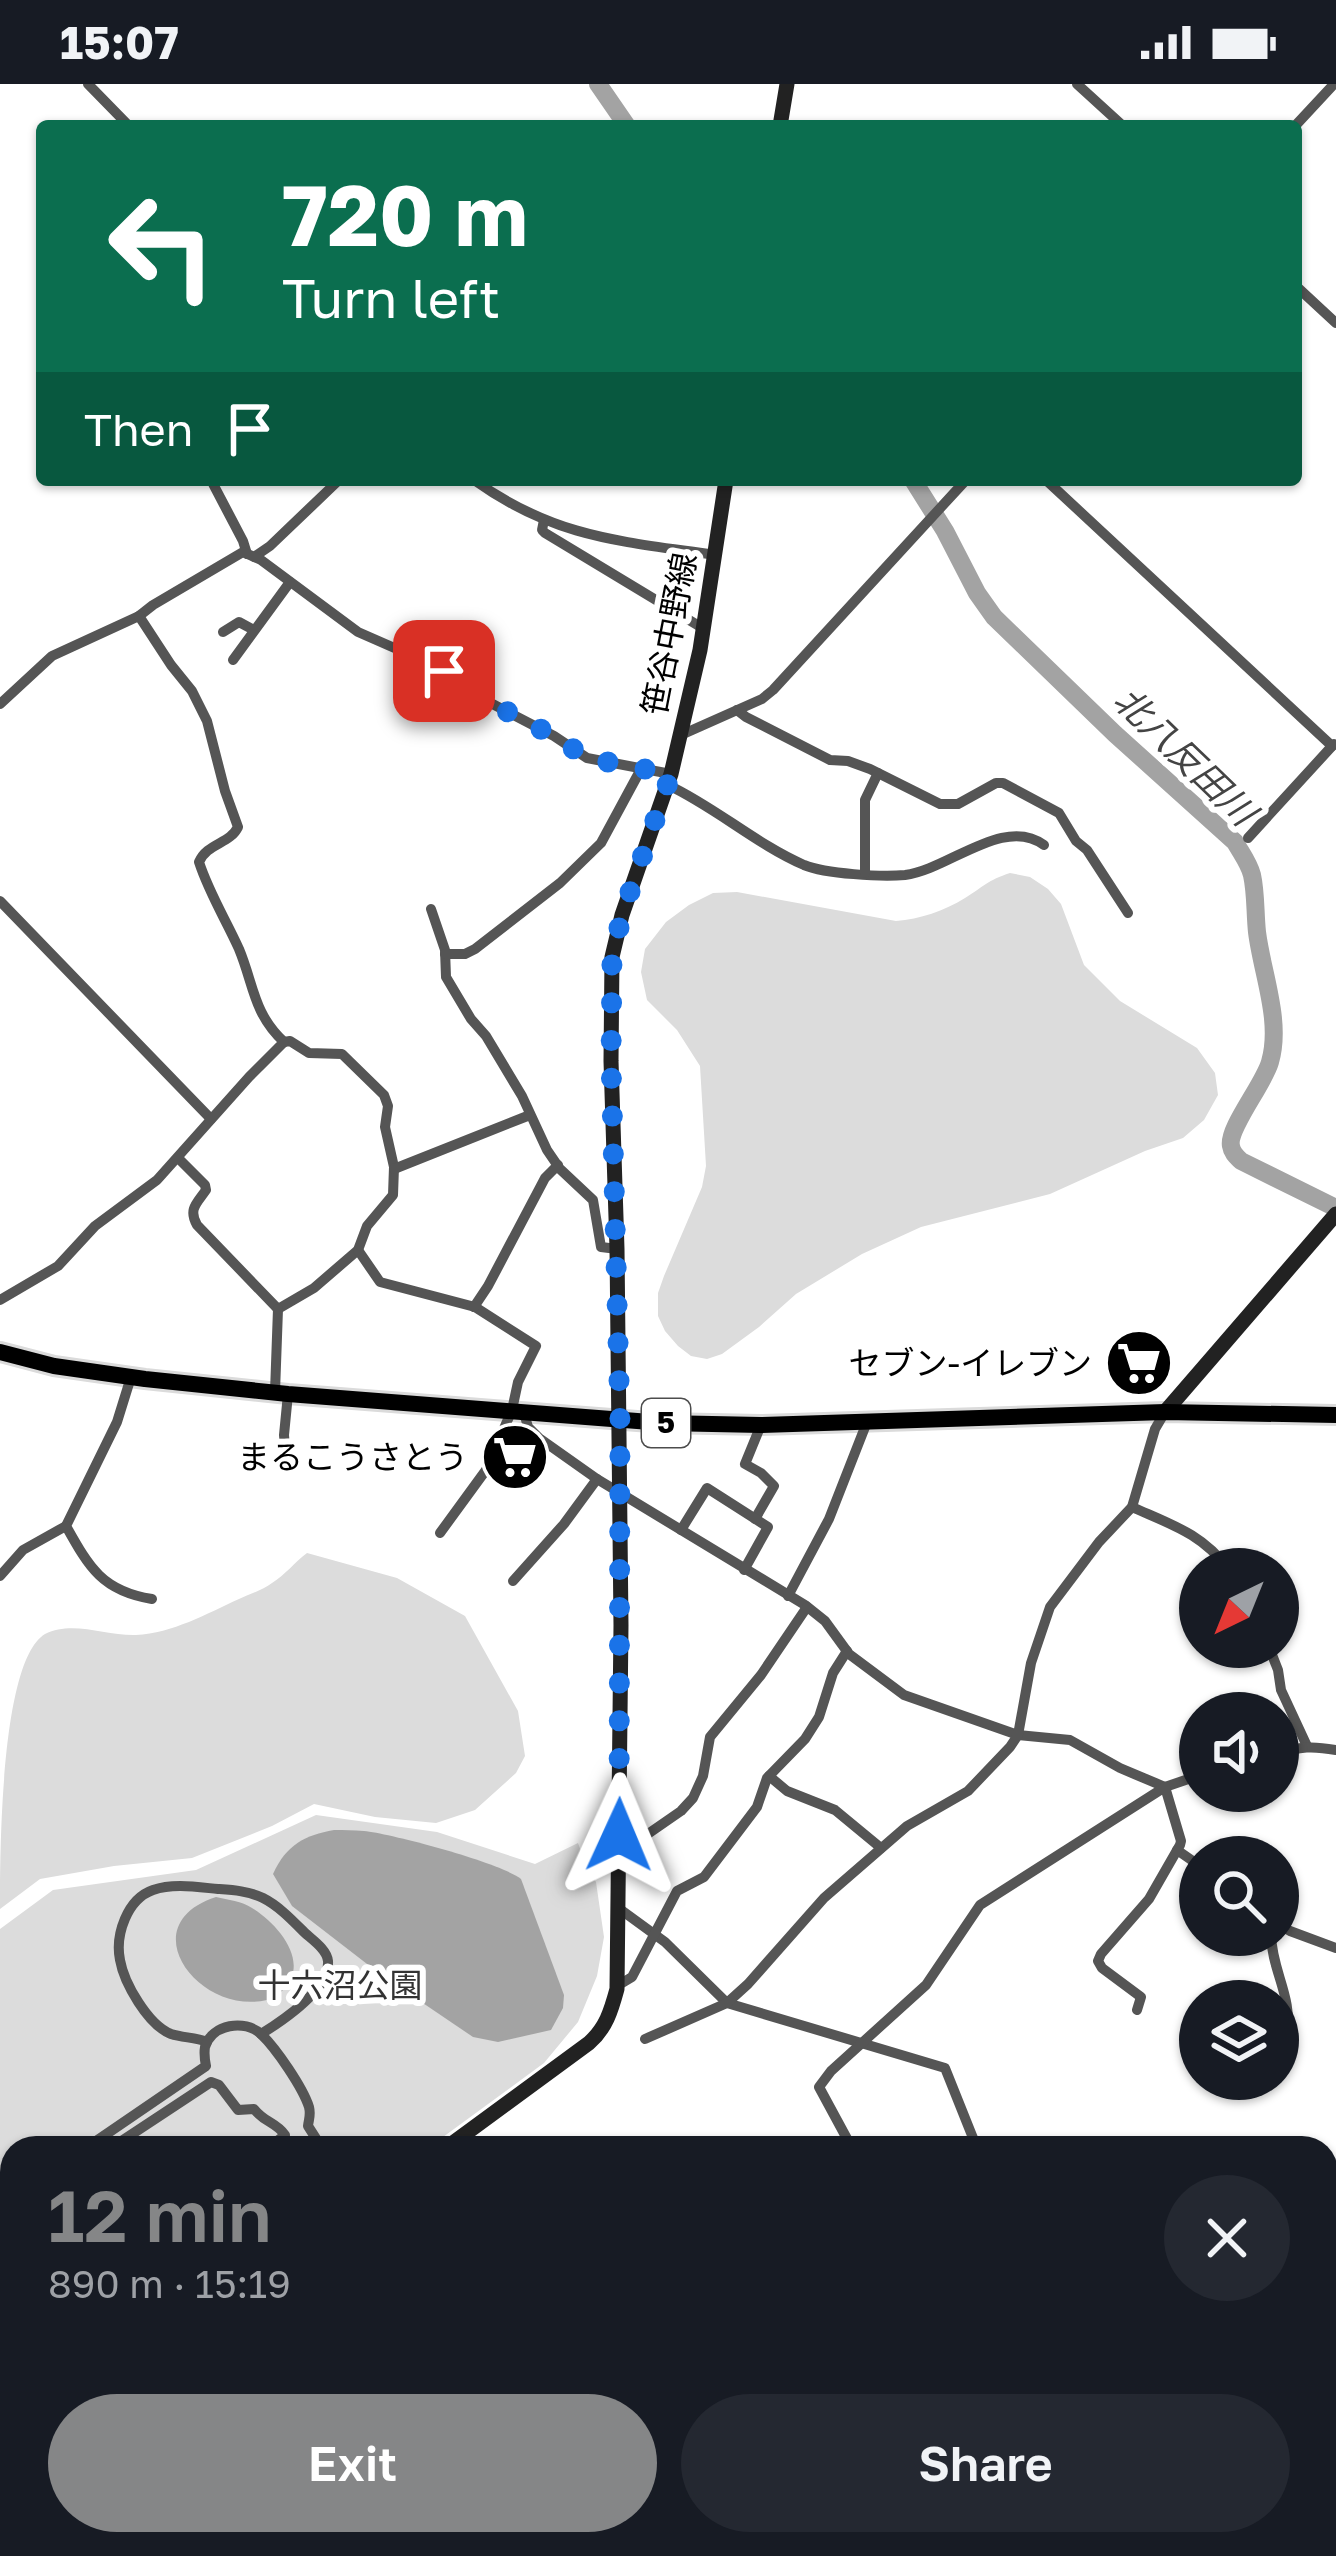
<!DOCTYPE html>
<meta charset="utf-8">
<style>
body{margin:0;font-family:"Golos Text","Noto Sans JP",sans-serif;background:#242831;color:#f1f3f6;height:100vh;display:flex;flex-direction:column;font-size:45px;white-space:nowrap}
*{box-sizing:border-box;margin:0}
p{font-size:39px;color:#9ea1a6}
.icon{flex:none;width:66px;height:66px;fill:none;stroke:currentColor;stroke-width:2;stroke-linecap:round;stroke-linejoin:round}
.map{position:relative;flex:1;overflow:hidden}
.drawer{position:absolute;left:0px;top:2052px;width:1338px;height:420px;display:flex;flex-direction:column;background:#171b24;border-radius:36px 36px 0 0;box-shadow:0 3px 9px #0004}
.drawer>*{flex:none}
.banner{position:absolute;left:36px;top:36px;width:1266px;height:366px;border-radius:12px;box-shadow:0 3px 9px #0004;background:#0b6e4f;color:#fff;overflow:hidden}
.needle{width:78px;rotate:223deg}
.buttons{position:absolute;left:1179px;top:1464px;display:grid;gap:24px}
.buttons a{display:grid;place-items:center;width:120px;height:120px;border-radius:50%;background:#171b24;box-shadow:0 3px 9px #0004;font-size:60px}
.pin{position:absolute;display:grid;place-items:center;width:102px;height:102px;color:#fff;margin:-51px;border-radius:24px;box-shadow:0 6px 18px #0006}
.me{position:absolute;width:132px;margin:-66px;rotate:1deg;stroke-linejoin:round;filter:drop-shadow(0 0 9px #0008)}
.turn{display:flex;align-items:center;gap:42px;height:252px;padding:0 48px;font-size:54px}
.turn .icon{width:156px;height:156px;stroke-width:2.5}
.turn b{display:block;font-size:84px;line-height:102px}
.then{display:flex;align-items:center;height:114px;padding:0 48px;background:#0003;gap:24px;font-size:45px}
.round{display:grid;place-items:center;flex:none;width:126px;height:126px;border-radius:63px;background:#242831}
.summary{display:flex;align-items:center;justify-content:space-between;height:204px;padding:0 48px}
h1{font-size:72px;font-weight:600;line-height:90px;color:#858687}
.primary-button{display:flex;gap:24px;margin-top:auto;padding:24px 48px}
.primary-button a{flex:1;height:138px;border-radius:72px;background:#858687;color:#fff;font-size:48px;font-weight:600;line-height:138px;text-align:center}
.primary-button a+a{background:#242831;color:#f1f3f6}
.status{display:flex;justify-content:space-between;align-items:center;height:84px;padding:0 60px;background:#171b24;direction:ltr}
.status svg{height:33px;fill:currentColor}
.map>svg:first-child{display:block}
.green{fill:#dcdcdc}
.water{fill:#a3a3a3}
.lines{fill:none;stroke-linecap:round;stroke-linejoin:round}
.river{stroke:#a3a3a3;stroke-width:18}
.primary-casing{stroke:#dbdbdb;stroke-width:22}
.street{stroke:#555;stroke-width:10}
.secondary{stroke:#222;stroke-width:15}
.primary{stroke:#000;stroke-width:16}
.route{stroke:#1a73e8;stroke-width:21;stroke-dasharray:0 37.8}
.labels{text-anchor:middle;stroke-width:12;stroke-linejoin:round;paint-order:stroke}
.shield{fill:#fff;stroke:#4c4c4c;stroke-width:3}
.shield-label{font-size:30px;font-weight:bold;fill:#000}
.street-label{font-size:33px;fill:#000;stroke:#fff}
.poi-label{font-size:33px;fill:#000;stroke:#fff;text-anchor:end}
.park-label{font-size:33px;fill:#333;stroke:#fff}
.water-label{font-size:36px;font-style:italic;fill:#444;stroke:#fff}
</style>
<div class="status"><b>15:07</b><svg viewBox="0 0 49 12"><path d="M0 12V9h3v3zM5 12V6h3v6zM10 12V3h3v9zM15 12V0h3v12zM26 1h20v11H26zM47 4h2v5h-2z"/></svg></div>
<div class="map">
<svg width="1336" height="2472" viewBox="0 0 1336 2472">
<rect width="100%" height="100%" fill="#fff"/>
<g class="green">
<path d="M1010 789 1030 793 1048 805 1061 820 1084 881 1120 917 1197 964 1215 989 1218 1011 1204 1036 1183 1054 1145 1067 1050 1110 921 1143 862 1170 796 1210 759 1243 722 1270 707 1275 691 1272 678 1262 665 1247 658 1232V1209L664 1192 702 1103 706 1082 700 982 677 946 647 916 641 888 645 865 666 838 689 821 713 809 737 808 896 837C920 835 944 827 965 814 983 803 988 796 1010 789Z"/>
<path d="M307 1469 397 1494 465 1532 518 1627 525 1672 516 1689 475 1726 436 1739 375 1733 314 1720 272 1742 192 1774 114 1782 40 1795 0 1825C0 1771 0 1577 45 1550 73 1536 106 1552 136 1551 173 1549 206 1530 239 1515 250 1510 263 1506 272 1499 285 1491 295 1478 307 1469Z"/>
<polygon points="316,1731 437,1748 535,1780 578,1759 588,1787 596,1798 604,1853 597,1892 578,1938 544,1979 428,2064 12,2064 12,2406 0,2390 0,1845 53,1806 196,1786"/>
<polygon points="1336,2081 1336,2472 829,2472 839,2460 1326,2460 1326,2082"/>
<polygon points="54,2460 323,2460 307,2472 65,2472"/>
</g>
<g class="water">
<path d="M334 1746C344 1746 354 1746 364 1747 393 1750 501 1779 521 1795L564 1911 563 1924 551 1946 498 1958 473 1953 380 1890 292 1822 273 1790C286 1761 305 1751 334 1746Z"/>
<path d="M216 1813C228 1816 242 1817 252 1824 278 1840 312 1879 282 1907 275 1914 277 1914 267 1916 199 1932 130 1841 216 1813Z"/>
</g>
<g class="lines">
<g class="river">
<polyline points="598,0 627,42"/>
<path d="M913 396 945 447 977 509 994 533 1115 650 1235 758C1241 769 1249 779 1252 791 1256 809 1255 829 1257 848 1262 889 1282 937 1270 978 1264 1000 1227 1045 1231 1062 1232 1069 1237 1073 1241 1077L1336 1124"/>
</g>
<defs>
<polyline id="primary" points="0,1268 54,1282 145,1295 288,1310 663,1339 761,1341 1165,1328 1336,1331"/>
</defs>
<use href="#primary" class="primary-casing"/>
<g class="street">
<polyline points="88,0 129,42"/>
<polyline points="1077,0 1123,42"/>
<polyline points="1295,42 1334,0"/>
<polyline points="1296,202 1336,239"/>
<polyline points="211,396 243,457 247,470"/>
<path d="M474 396C555 454 620 457 715 471"/>
<polyline points="1046,396 1332,662"/>
<polyline points="544,436 542,446 545,449 704,545"/>
<polyline points="254,473 270,462 339,396"/>
<polyline points="223,548 239,538 254,546"/>
<polyline points="233,576 290,498"/>
<polyline points="0,620 52,572 139,532 153,521 243,468 261,476 358,548 431,580 483,615 554,652 587,674 671,690"/>
<polyline points="737,626 746,633 830,676 848,677 870,685 940,720 958,720 996,699 1003,699 1059,729 1076,757 1087,766 1128,829"/>
<polyline points="681,651 762,615 773,606 966,396"/>
<path d="M668 701C715 723 756 760 804 781 826 790 881 793 905 791 948 786 1004 731 1044 761"/>
<polyline points="1248,754 1334,660"/>
<polyline points="865,789 865,716 878,689"/>
<polyline points="0,817 211,1035"/>
<polyline points="431,825 445,866 446,893 471,935 486,952 522,1012 547,1066 560,1085 593,1116 601,1163 617,1165"/>
<polyline points="445,870 465,870 475,865 560,799 601,759 641,685"/>
<path d="M178 1074 205 1101 206 1106C197 1119 188 1125 197 1141L278 1225 314 1204 358 1166 367 1142 393 1111 394 1083 385 1043 388 1022 384 1011 342 970 309 969 290 957 284 958"/>
<polyline points="394,1085 530,1031"/>
<polyline points="358,1166 380,1198 475,1223 536,1262 518,1298 512,1326 486,1386 440,1449"/>
<path d="M0 1216 58 1182 95 1142 157 1096 249 993 284 958C253 929 254 901 239 865 226 836 209 809 199 778 207 759 230 760 238 743L225 707 207 637 192 607 171 581 139 532"/>
<polyline points="474,1223 488,1202 545,1094 558,1081"/>
<path d="M131 1293 117 1338 66 1442C89 1483 102 1507 152 1515"/>
<polyline points="275,1308 278,1225"/>
<polyline points="524,1329 528,1343 539,1354 597,1395 805,1521 825,1537 849,1570 904,1611 1018,1651 1070,1656 1120,1684 1165,1703 1200,1691"/>
<polyline points="286,1376 284,1351 288,1310"/>
<path d="M1132 1423C1170 1440 1203 1450 1228 1485"/>
<polyline points="755,1435 774,1402 761,1389 745,1380 761,1341"/>
<polyline points="681,1446 707,1404 768,1443 744,1486"/>
<polyline points="0,1492 23,1466 66,1442"/>
<polyline points="513,1497 564,1440 597,1395"/>
<polyline points="788,1512 829,1435 867,1338"/>
<polyline points="1269,1563 1278,1586 1281,1606 1307,1662"/>
<path d="M1278 1670C1299 1662 1314 1662 1336 1666"/>
<polyline points="769,1692 787,1707 835,1726 881,1764"/>
<polyline points="619,1751 642,1754 681,1727 693,1714 703,1692 710,1653 761,1591 807,1523"/>
<polyline points="1177,1766 1200,1782"/>
<polyline points="617,1823 665,1858 727,1919 945,1984 977,2064"/>
<polyline points="1278,1840 1290,1847 1336,1864"/>
<path d="M1271 1851C1272 1888 1293 1912 1287 1951"/>
<polyline points="617,1902 632,1893 677,1807 704,1793 757,1723 767,1694 805,1655 819,1633 833,1589 847,1567"/>
<polyline points="645,1955 727,1919 748,1900 824,1814 907,1742 968,1707 1010,1663 1018,1651 1031,1579 1050,1523 1099,1458 1132,1423 1155,1345 1165,1328"/>
<path d="M207 1958C196 1953 183 1954 171 1950 148 1941 124 1899 120 1876 115 1851 127 1815 153 1806 173 1799 197 1803 218 1805 232 1806 249 1807 263 1814 279 1822 293 1837 305 1849 314 1857 327 1866 328 1877 330 1905 282 1937 261 1950"/>
<path d="M86 2064 206 1982C205 1977 204 1969 205 1963 212 1940 245 1935 261 1950 276 1964 303 2004 309 2023 311 2031 309 2034 308 2042L322 2064"/>
<path d="M111 2064 211 1998 219 2001 238 2026 254 2025C265 2039 276 2038 285 2051L276 2058 280 2064"/>
<polyline points="852,2064 819,2003 831,1987 926,1901 980,1821 1165,1703 1181,1757 1180,1761 1149,1815 1101,1870 1098,1877 1102,1884 1141,1913 1137,1926"/>
<polyline points="0,2402 12,2419"/>
<polyline points="43,2460 54,2472"/>
<polyline points="551,2460 558,2460"/>
<polyline points="424,2472 439,2460"/>
</g>
<g class="secondary">
<polyline points="780,42 787,0"/>
<polyline points="1165,1328 1336,1130"/>
<path d="M446 2064 589 1959C606 1944 611 1927 617 1905L621 1541 617 1165 611 977 612 873 622 831 671 690 700 566 726 396"/>
<polyline points="0,2381 12,2373"/>
</g>
<use href="#primary" class="primary"/>
</g>
<g class="lines">
<polyline class="route" points="444,587 483,615 554,652 587,674 671,690 622,831 612,874 611,977 620,1336 619,1751"/>
</g>
<defs>
<symbol id="supermarket-disc" viewBox="-11 -11 22 22"><circle r="9.5" fill="#000" stroke="#fff"/><path d="M-6-5.5h2.5l.6 2H6L4.5 2H-2.5L-4.4-4H-6ZM-1.5 3.2a1.3 1.3 0 1 0 .1 0ZM3 3.2a1.3 1.3 0 1 0 .1 0Z" fill="#fff"/></symbol>
</defs>
<g fill-rule="evenodd">
<use href="#supermarket-disc" x="1101" y="1241" width="76" height="76"/>
<use href="#supermarket-disc" x="477" y="1335" width="76" height="76"/>
</g>
<g class="labels">
<rect class="shield" x="642" y="1315" width="48" height="48" rx="9"/>
<g class="shield-label">
<text x="666" y="1349">5</text>
</g>
<g class="street-label">
<text transform="translate(669 550) rotate(-79)" y="12">笹谷中野線</text>
</g>
<g class="poi-label">
<text x="1092" y="1291">セブン-イレブン</text>
<text x="468" y="1385">まるこうさとう</text>
</g>
<g class="park-label">
<text x="340" y="1913">十六沼公園</text>
</g>
<g class="water-label">
<text transform="translate(1185 672) rotate(44)" y="13">北八反田川</text>
</g>
</g>
</svg>
<div class="buttons">
<a><svg class="needle" viewBox="-14 -14 28 28"><path d="M0-13l5 13h-10z" fill="#e53935"/><path d="M0 13l5-13h-10z" fill="#9ea1a6"/></svg></a>
<a><svg class="icon" aria-label="sound" viewBox="0 0 24 24"><path d="M4 9h4l5-4v14l-5-4H4zM17 9q2 3 0 6"/></svg></a>
<a><svg class="icon" aria-label="search" viewBox="0 0 24 24"><circle cx="10" cy="10" r="6"/><path d="M15 15l6 6"/></svg></a>
<a><svg class="icon" aria-label="layers" viewBox="0 0 24 24"><path d="M12 4l9 5-9 5-9-5zM3 14l9 5 9-5"/></svg></a>
</div>
<div class="pin" style="left:444px;top:587px;background:#d93025"><svg class="icon" aria-label="arrive" viewBox="0 0 24 24"><path d="M6 21V4h12l-3 4 3 4H6"/></svg></div>
<svg class="me" style="left:619px;top:1751px" viewBox="-20 -20 40 40"><path d="M0-17L14 15 0 8-14 15z" fill="#1a73e8" stroke="#fff" stroke-width="4"/></svg>
<div class="banner">
<div class="turn"><svg class="icon" aria-label="left" viewBox="0 0 24 24"><path d="M17 20v-9H6M10 6l-5 5 5 5"/></svg><div><b>720 m</b>Turn left</div></div>
<div class="then">Then<svg class="icon" aria-label="arrive" viewBox="0 0 24 24"><path d="M6 21V4h12l-3 4 3 4H6"/></svg></div>
</div>
<section class="drawer">
<div class="summary"><div><h1>12 min</h1><p>890 m · 15:19</p></div><a class="round"><svg class="icon" aria-label="close" viewBox="0 0 24 24"><path d="M6 6l12 12M18 6L6 18"/></svg></a></div>
<div class="primary-button"><a>Exit</a><a>Share</a></div>
</section>
</div>
